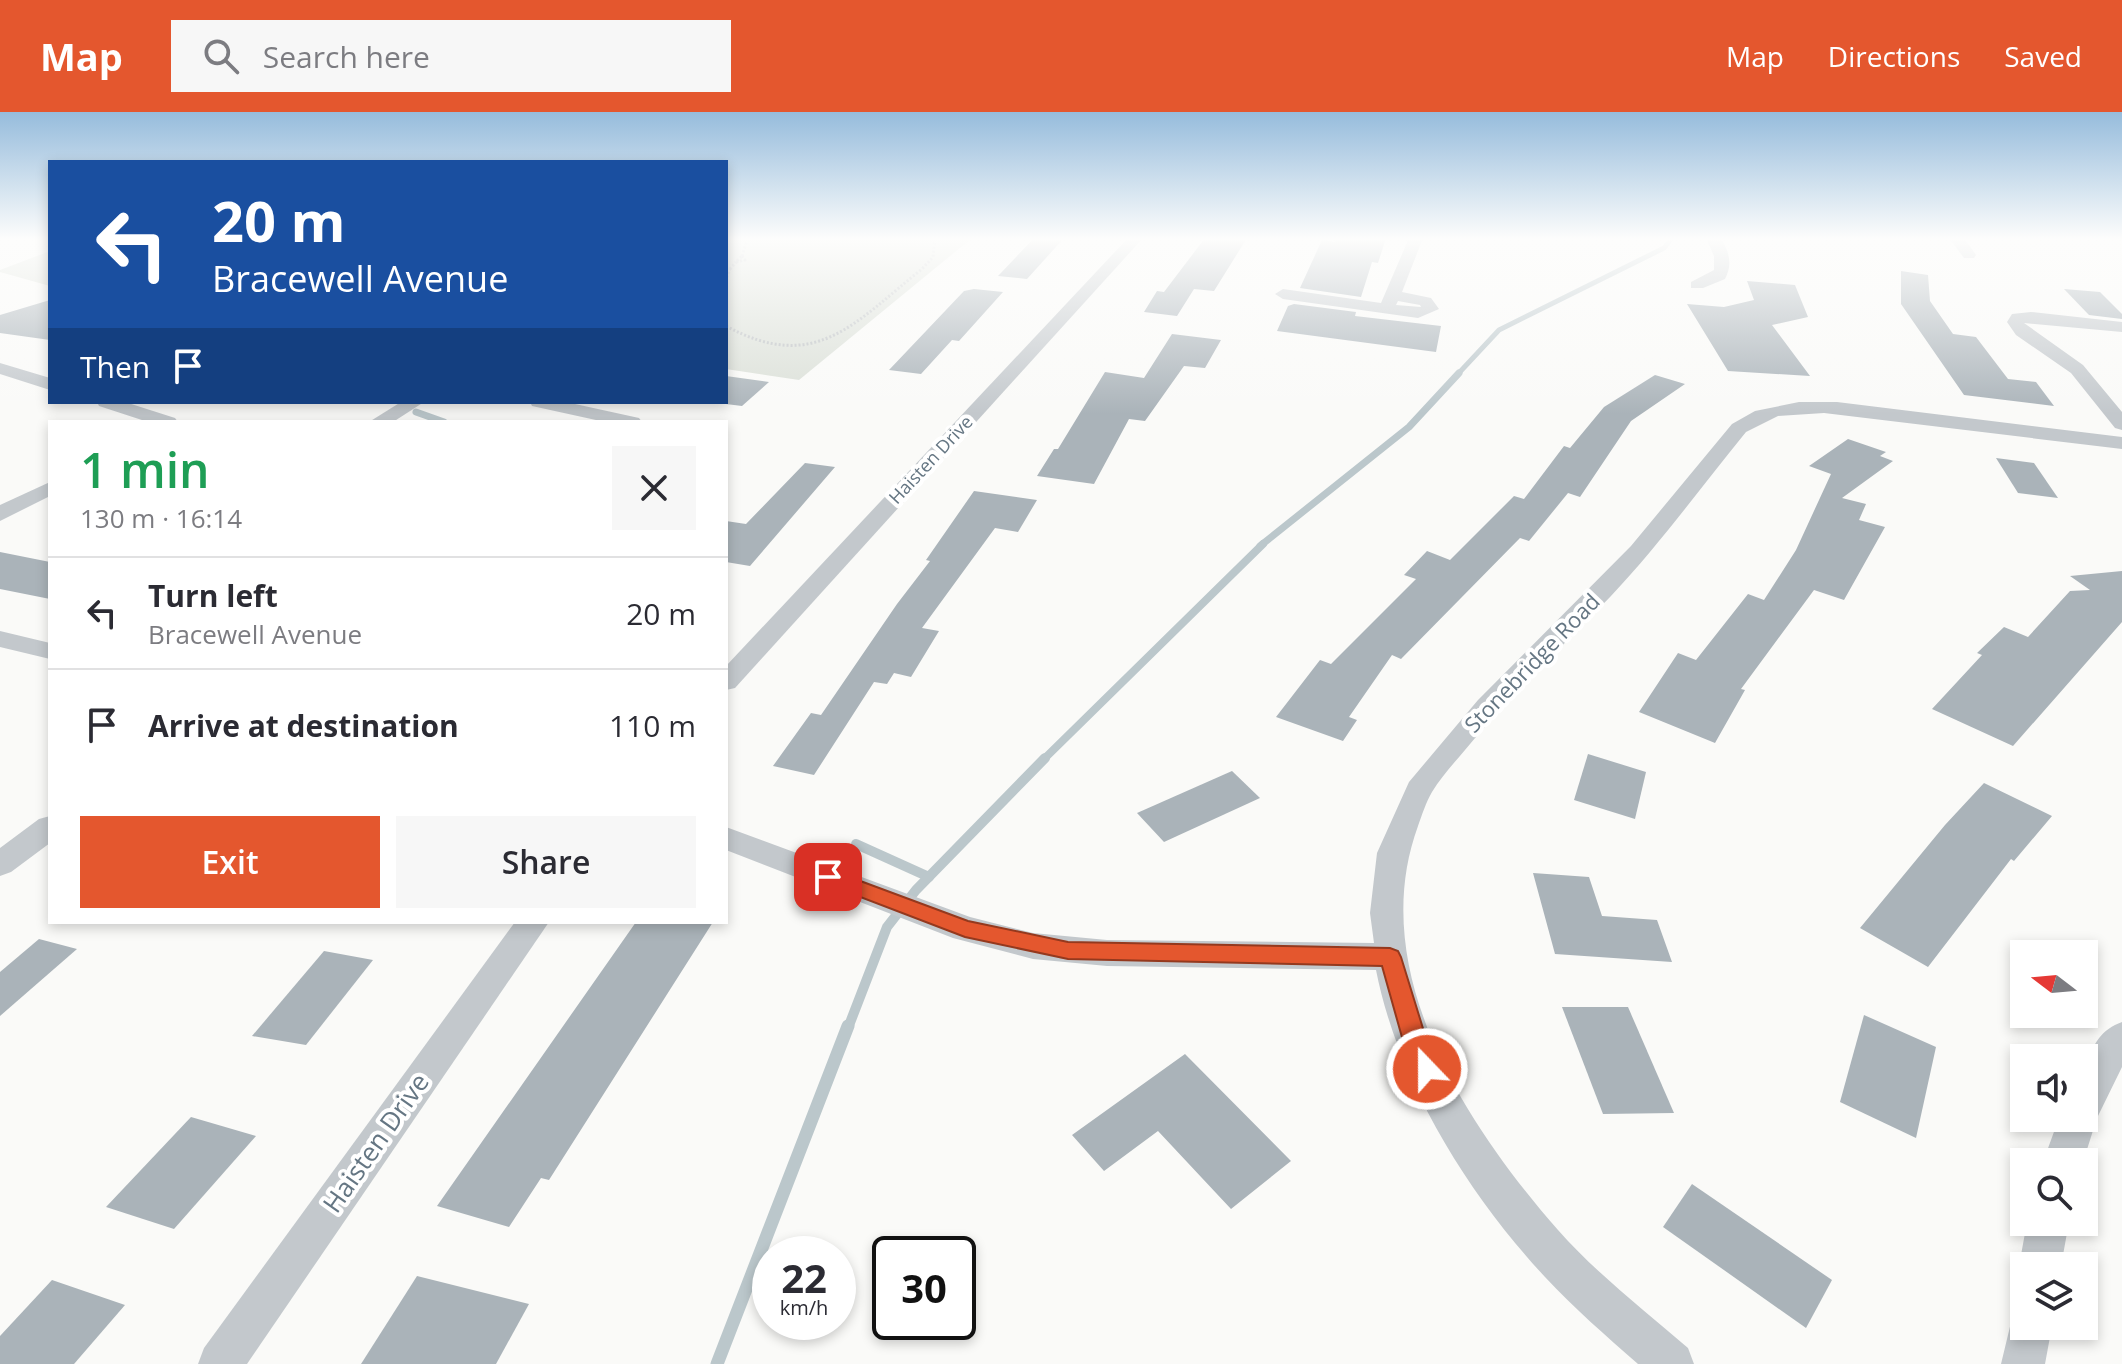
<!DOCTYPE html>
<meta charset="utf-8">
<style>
body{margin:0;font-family:"Open Sans",sans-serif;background:#f7f7f7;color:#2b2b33;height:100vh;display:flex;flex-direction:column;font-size:30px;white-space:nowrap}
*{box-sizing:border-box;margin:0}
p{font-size:26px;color:#7c7c81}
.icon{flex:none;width:44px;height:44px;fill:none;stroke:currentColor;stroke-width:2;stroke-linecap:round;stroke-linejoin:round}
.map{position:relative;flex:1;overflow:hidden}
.details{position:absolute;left:48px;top:308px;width:680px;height:504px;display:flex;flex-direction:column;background:#fff;border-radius:0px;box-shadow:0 4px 12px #0003}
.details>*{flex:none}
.top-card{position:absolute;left:48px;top:48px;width:680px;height:244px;border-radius:0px;box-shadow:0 4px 12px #0003;background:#1a4fa0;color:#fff;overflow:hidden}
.needle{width:52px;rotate:286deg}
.fabs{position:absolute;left:2010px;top:828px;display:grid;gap:16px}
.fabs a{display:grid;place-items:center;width:88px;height:88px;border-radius:0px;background:#fff;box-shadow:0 4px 12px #0003;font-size:40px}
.speed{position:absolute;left:752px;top:1124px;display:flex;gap:16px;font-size:40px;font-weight:700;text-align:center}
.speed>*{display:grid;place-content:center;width:104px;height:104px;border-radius:50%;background:#fff;box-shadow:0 4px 12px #0003;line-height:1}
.speed small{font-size:20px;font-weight:400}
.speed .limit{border:4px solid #111;border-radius:12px;background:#fff;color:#111}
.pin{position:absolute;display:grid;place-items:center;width:68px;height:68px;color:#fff;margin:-34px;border-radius:16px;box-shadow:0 4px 12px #0006}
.me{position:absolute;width:88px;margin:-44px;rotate:338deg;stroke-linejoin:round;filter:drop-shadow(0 0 6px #0008)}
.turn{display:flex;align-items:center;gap:28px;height:168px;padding:0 32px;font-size:36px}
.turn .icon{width:104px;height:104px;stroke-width:2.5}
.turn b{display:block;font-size:56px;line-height:68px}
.then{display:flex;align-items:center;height:76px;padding:0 32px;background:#0003;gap:16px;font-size:30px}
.round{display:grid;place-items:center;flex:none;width:84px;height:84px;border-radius:0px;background:#f7f7f7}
.headline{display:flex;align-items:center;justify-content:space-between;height:136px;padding:0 32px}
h1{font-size:48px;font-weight:600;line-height:60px;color:#1e9e55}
.primary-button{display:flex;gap:16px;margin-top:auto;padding:16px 32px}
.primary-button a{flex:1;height:92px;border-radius:0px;background:#e4572e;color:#fff;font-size:32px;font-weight:600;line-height:92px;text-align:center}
.primary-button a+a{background:#f7f7f7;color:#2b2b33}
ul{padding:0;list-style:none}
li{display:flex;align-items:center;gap:24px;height:112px;padding:0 32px;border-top:2px solid #e1e1e2}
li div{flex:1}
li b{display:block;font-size:30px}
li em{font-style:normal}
header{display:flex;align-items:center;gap:48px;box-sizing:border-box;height:112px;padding:0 40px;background:#e4572e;color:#fff}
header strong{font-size:38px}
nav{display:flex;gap:44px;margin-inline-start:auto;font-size:28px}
.search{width:560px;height:72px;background:#f7f7f7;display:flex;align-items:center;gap:20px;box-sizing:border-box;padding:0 28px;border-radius:0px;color:#7c7c81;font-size:30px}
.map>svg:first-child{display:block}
.green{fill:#dadfd7}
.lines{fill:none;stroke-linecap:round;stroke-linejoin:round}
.stream-far4{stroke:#bbc7cb;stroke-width:5}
.stream-far3{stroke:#bbc7cb;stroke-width:7}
.stream-far2{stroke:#bbc7cb;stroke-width:8}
.stream-far1{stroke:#bbc7cb;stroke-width:10}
.stream{stroke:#bbc7cb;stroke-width:13}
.building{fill:#aab3b9}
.path{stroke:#bbbfc2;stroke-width:3;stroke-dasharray:2 2;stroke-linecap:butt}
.street{fill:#c3c8cc;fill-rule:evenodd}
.route{fill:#e4572e;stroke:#94391e;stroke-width:2}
.labels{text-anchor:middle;stroke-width:8;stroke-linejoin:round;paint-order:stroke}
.far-street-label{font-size:18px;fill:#657683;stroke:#fff}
.street-label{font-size:22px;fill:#657683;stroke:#fff}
.near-street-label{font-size:26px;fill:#657683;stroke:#fff}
</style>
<header>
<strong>Map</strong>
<div class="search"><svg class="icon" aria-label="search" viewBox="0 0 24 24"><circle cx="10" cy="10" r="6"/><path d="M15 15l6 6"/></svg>Search here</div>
<nav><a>Map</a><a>Directions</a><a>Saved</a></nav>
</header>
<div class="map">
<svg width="2122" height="1252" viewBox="0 0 2122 1252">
<rect width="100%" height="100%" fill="#fafaf8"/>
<g class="green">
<polygon points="726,126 972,126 799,268 726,257"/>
<polygon points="50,139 50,174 0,160 0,158"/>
</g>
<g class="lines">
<polyline class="stream-far4" points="1457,263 1499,218 1664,136 1672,126"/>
<g class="stream-far3">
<polyline points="416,300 444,310"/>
<polyline points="1260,434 1409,315 1459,261"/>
</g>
<polyline class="stream-far2" points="1043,648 1263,432"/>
<g class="stream-far1">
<polyline points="856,732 929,765"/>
<polyline points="848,916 887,815 916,778 1045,646"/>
</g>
<polyline class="stream" points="717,1252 848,914"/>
</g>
<g class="building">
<polygon points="1034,126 1064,126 1027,167 998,164"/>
<polygon points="1205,126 1247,126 1214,179 1194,177 1177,204 1144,200 1157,179 1164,180"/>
<polygon points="1337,126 1386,126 1378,151 1372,150 1361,185 1300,176 1322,128 1335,130"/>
<polygon points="1901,159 1928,163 1930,189 1953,222 1976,225 2008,267 2036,270 2054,294 1964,283 1901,192"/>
<polygon points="1747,169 1795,173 1808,205 1772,213 1810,264 1728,259 1687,192 1724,195 1754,188"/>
<polygon points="974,177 1003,180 959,229 952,228 921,262 889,258 964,179"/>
<polygon points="2064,177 2100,180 2122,202 2122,207 2089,203"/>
<polygon points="50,188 50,228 0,221 0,203"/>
<polygon points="1294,192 1356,200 1355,204 1441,214 1436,240 1277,219 1288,194"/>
<polygon points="1172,222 1221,228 1205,256 1184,254 1145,309 1129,307 1094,372 1037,364 1054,337 1058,337 1105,260 1144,266"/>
<polygon points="1655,263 1685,272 1631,309 1580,385 1568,381 1529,429 1520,426 1401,547 1392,543 1349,605 1357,608 1343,629 1276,605 1320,548 1331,552 1416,467 1404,463 1427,439 1450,448 1514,384 1524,387 1564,334 1570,336 1604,295"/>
<polygon points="726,264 769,270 742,294 726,292"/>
<polygon points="1848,327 1886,340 1880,344 1893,349 1842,386 1866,392 1859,408 1885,415 1844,488 1814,478 1741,577 1745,578 1715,631 1639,600 1678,541 1696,548 1748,482 1764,488 1796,438 1831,362 1809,354"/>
<polygon points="1996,346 2034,351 2058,386 2018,381"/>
<polygon points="805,351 835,355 750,454 726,450 726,409 746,412"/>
<polygon points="974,379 1037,388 1018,420 995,416 922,516 939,519 911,565 894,561 887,572 874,570 814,663 773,654 811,601 821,603 897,492 930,449 926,448"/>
<polygon points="0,440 50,450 50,487 0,477"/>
<polygon points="2122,459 2122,510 2013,634 1932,597 1982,543 1977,541 2004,515 2028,525 2070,479 2090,478 2070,464"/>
<polygon points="1588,642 1646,660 1635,707 1574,688"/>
<polygon points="1232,659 1260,686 1164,730 1137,701"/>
<polygon points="1984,671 2052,704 2014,749 2011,747 1928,855 1860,816 1945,713"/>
<polygon points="1533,761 1589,765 1602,804 1657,808 1672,850 1555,842"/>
<polygon points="636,810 713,810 549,1068 541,1066 509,1115 437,1094"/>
<polygon points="39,827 77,837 0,904 0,860"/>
<polygon points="324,839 373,848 306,933 252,924"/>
<polygon points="1562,895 1628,895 1674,1001 1603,1002"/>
<polygon points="1864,903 1936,935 1916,1026 1840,990"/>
<polygon points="1185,942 1291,1049 1231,1097 1158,1019 1104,1059 1072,1023"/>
<polygon points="191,1005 256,1024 174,1117 106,1095"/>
<polygon points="1692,1072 1832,1168 1806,1216 1663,1115"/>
<polygon points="417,1164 529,1192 496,1252 361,1252"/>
<polygon points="52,1168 125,1193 74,1252 0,1252 0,1224"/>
</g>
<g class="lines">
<g class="path">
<polyline points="742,144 748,126"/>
<polygon points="742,144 745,148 736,150"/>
<polyline points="730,157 736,150"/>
<polyline points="726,160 730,157 726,167"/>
<path d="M726 214C816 263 855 210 922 157L933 145 935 126"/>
</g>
<g class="street">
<polygon points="1128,126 1143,126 735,576 726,578 726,554"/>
<path d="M1409 126H1423L1402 180 1431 186 1439 197 1418 206 1283 187 1275 182 1283 177 1381 191ZM1398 189 1420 193 1421 195 1396 193Z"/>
<path d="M1706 126H1721C1729 140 1733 152 1725 167L1703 176H1691V170L1714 158V144Z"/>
<polygon points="1949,126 1964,126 1976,143 1974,146 1964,146"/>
<polygon points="2031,200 2122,210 2122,220 2024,211 2083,253 2122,300 2122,318 2115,316 2071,261 2016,223 2007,210 2012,202"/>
<polygon points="0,251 50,266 50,278 0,262"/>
<polygon points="97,290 125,290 175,306 178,310 148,310 99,294"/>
<polygon points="401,290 424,290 393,310 369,310"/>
<polygon points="530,290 566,290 639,306 642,310 605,310 532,294"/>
<path d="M1799 290H1837L2122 325V337L1824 301 1778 304 1746 320C1701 375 1660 432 1611 484 1562 535 1510 583 1465 638 1454 651 1441 665 1432 680 1426 690 1422 703 1418 714 1365 859 1466 1013 1558 1118 1597 1162 1644 1198 1688 1236L1694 1252H1638C1606 1224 1574 1196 1545 1165 1468 1082 1398 970 1376 858L1107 854 1033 847 953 826 726 738V715L970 805 1033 821 1107 828 1374 831 1370 801 1377 741 1409 670 1478 588 1631 434 1732 312 1755 299Z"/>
<polygon points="50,370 50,384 0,409 0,393"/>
<polygon points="0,519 50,531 50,547 0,535"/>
<polygon points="50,704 50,731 11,760 0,764 0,736 39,707"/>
<polygon points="515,810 549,810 247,1252 198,1252 204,1236"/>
<path d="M2122 910V955L2097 1006 2083 1050H2043L2059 1006H2084C2084 971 2082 924 2122 910Z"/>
<polygon points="2027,1110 2069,1110 2061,1154 2024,1154 2024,1166 2019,1154"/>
<polygon points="2024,1195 2024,1214 2052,1214 2045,1252 2001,1252 2014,1198"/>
</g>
</g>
<linearGradient id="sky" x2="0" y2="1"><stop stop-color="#96bcdc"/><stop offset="0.42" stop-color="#fdfdfc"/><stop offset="1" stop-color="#fdfdfc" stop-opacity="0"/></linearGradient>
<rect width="2122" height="302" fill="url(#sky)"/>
<polygon class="route" points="828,757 968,809 1068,830 1390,836 1398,839 1401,845 1429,936 1439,957 1436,965 1427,968 1419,965 1405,936 1382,854 1068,847 965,825 821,770 818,765 821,760"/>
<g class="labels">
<g class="far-street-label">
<text transform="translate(931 348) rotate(-47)" y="6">Haisten Drive</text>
</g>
<g class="street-label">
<text transform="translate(1532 551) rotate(-46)" y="8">Stonebridge Road</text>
</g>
<g class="near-street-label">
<text transform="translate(376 1031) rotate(-55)" y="9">Haisten Drive</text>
</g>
</g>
</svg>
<div class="fabs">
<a><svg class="needle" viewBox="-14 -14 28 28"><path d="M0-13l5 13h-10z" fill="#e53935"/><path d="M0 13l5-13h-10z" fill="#7c7c81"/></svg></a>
<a><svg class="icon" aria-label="sound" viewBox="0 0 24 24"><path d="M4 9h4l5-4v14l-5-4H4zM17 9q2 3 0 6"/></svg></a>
<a><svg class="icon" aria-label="search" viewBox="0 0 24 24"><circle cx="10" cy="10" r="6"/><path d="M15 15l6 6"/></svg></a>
<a><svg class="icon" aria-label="layers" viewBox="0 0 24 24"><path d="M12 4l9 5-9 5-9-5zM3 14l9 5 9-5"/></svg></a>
</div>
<div class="speed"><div>22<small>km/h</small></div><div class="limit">30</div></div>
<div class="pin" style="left:828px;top:765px;background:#d93025"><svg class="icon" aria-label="arrive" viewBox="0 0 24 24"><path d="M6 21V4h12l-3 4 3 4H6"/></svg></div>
<svg class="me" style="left:1427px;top:957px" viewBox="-20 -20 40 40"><circle r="17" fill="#e4572e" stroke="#fff" stroke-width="3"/><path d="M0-11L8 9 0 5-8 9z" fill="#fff"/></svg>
<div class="top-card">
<div class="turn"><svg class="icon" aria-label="left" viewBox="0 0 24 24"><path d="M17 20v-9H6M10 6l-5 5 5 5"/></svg><div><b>20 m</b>Bracewell Avenue</div></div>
<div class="then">Then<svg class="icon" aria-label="arrive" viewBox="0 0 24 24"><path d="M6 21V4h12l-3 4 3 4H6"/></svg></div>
</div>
<section class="details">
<div class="headline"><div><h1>1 min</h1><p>130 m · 16:14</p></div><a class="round"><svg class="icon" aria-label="close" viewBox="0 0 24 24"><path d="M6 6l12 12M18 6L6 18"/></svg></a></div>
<ul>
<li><svg class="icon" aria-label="left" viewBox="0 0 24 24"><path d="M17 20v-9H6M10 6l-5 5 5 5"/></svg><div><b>Turn left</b><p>Bracewell Avenue</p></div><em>20 m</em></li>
<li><svg class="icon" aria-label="arrive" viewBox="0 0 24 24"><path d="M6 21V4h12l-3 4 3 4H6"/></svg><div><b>Arrive at destination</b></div><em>110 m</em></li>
</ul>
<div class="primary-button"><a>Exit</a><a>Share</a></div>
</section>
</div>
